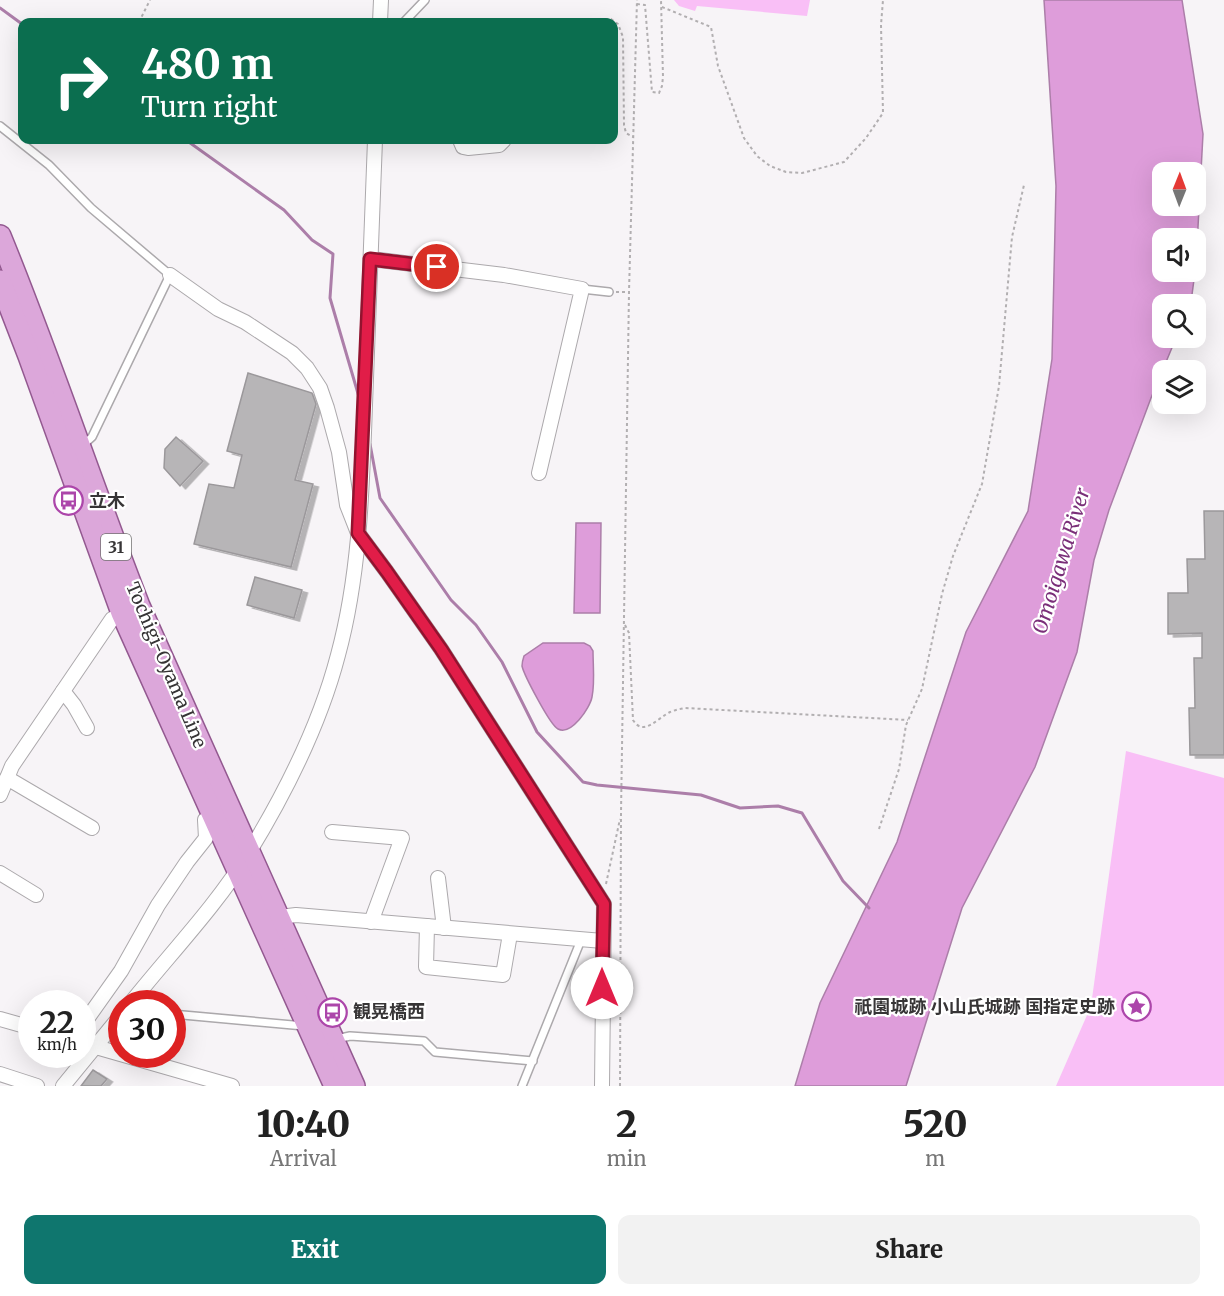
<!DOCTYPE html>
<meta charset="utf-8">
<style>
body{margin:0;font-family:Merriweather,"Noto Sans JP",serif;background:#f2f2f2;color:#222;height:100vh;display:flex;flex-direction:column;font-size:22px;white-space:nowrap}
*{box-sizing:border-box;margin:0}
p{font-size:20px;color:#767676}
.icon{flex:none;width:33px;height:33px;fill:none;stroke:currentColor;stroke-width:2;stroke-linecap:round;stroke-linejoin:round}
.map{position:relative;height:1086px;overflow:hidden}
.details{display:flex;flex-direction:column;background:#fff;flex:1}
.details>*{flex:none}
.hud{position:absolute;left:18px;top:18px;width:600px;height:126px;border-radius:12px;box-shadow:0 6px 24px #0002;background:#0b6e4f;color:#fff;overflow:hidden}
.needle{width:39px;rotate:1deg}
.buttons{position:absolute;left:1152px;top:162px;display:grid;gap:12px}
.buttons a{display:grid;place-items:center;width:54px;height:54px;border-radius:12px;background:#fff;box-shadow:0 6px 24px #0002;font-size:30px}
.speed{position:absolute;left:18px;top:990px;display:flex;gap:12px;font-size:30px;font-weight:700;text-align:center}
.speed>*{display:grid;place-content:center;width:78px;height:78px;border-radius:50%;background:#fff;box-shadow:0 6px 24px #0002;line-height:1}
.speed small{font-size:15px;font-weight:400}
.speed .limit{border:9px solid #d22;background:#fff;color:#111}
.pin{position:absolute;display:grid;place-items:center;width:51px;height:51px;color:#fff;margin:-26px;border:3px solid #fff;border-radius:50%;box-shadow:0 2px 6px #0007}
.me{position:absolute;width:66px;margin:-33px;rotate:0deg;stroke-linejoin:round;filter:drop-shadow(0 0 4px #0008)}
.turn{display:flex;align-items:center;gap:21px;height:126px;padding:0 24px;font-size:27px}
.turn .icon{width:78px;height:78px;stroke-width:2.5}
.turn b{display:block;font-size:42px;line-height:51px}
.eta{display:flex;justify-content:space-evenly;align-items:center;height:102px;text-align:center}
.eta b{font-size:36px;font-weight:800;line-height:42px}
.action{display:flex;gap:12px;margin-top:auto;padding:12px 24px}
.action a{flex:1;height:69px;border-radius:12px;background:#0f766e;color:#fff;font-size:24px;font-weight:800;line-height:69px;text-align:center}
.action a+a{background:#f2f2f2;color:#222}
.map>svg:first-child{display:block}
.green{fill:#f9bff6}
.water{fill:#de9dda;stroke:#ac7ea9;stroke-width:1.5;fill-rule:evenodd}
.lines{fill:none;stroke-linecap:round;stroke-linejoin:round}
.stream{stroke:#ac7ea9;stroke-width:3}
.building{fill:#b7b5b7;stroke:#9b989b;stroke-width:1.5;filter:url(#shadow)}
.service-casing{stroke:#aca9ac;stroke-width:10}
.minor-casing{stroke:#aca9ac;stroke-width:16}
.primary-casing{stroke:#935990;stroke-width:24}
.path{stroke:#b2afb1;stroke-width:2;stroke-dasharray:3 3;stroke-linecap:butt}
.service{stroke:#fff;stroke-width:7}
.minor{stroke:#fff;stroke-width:14}
.primary{stroke:#dca7da;stroke-width:21}
.route-casing{stroke:#92132f;stroke-width:15}
.route{stroke:#e11d48;stroke-width:10}
.labels{text-anchor:middle;stroke-width:4.5;stroke-linejoin:round;paint-order:stroke}
.shield{fill:#fff;stroke:#737272;stroke-width:1.5}
.shield-label{font-size:16px;font-weight:bold;fill:#373536}
.poi-label{font-size:18px;font-weight:bold;fill:#373536;stroke:#fff;text-anchor:start}
.street-label{font-size:18px;fill:#373536;stroke:#fff}
.water-label{font-size:20px;font-style:italic;fill:#7a2f79;stroke:#fff}
</style>
<div class="map">
<svg width="1224" height="1086" viewBox="0 0 1224 1086">
<defs>
<filter id="shadow"><feDropShadow dx="5.5" dy="3" stdDeviation="0" flood-color="#0004"/></filter>
</defs>
<rect width="100%" height="100%" fill="#f7f4f7"/>
<g class="green">
<polygon points="674,0 810,0 807,16 697,6 695,11 679,6"/>
<polygon points="1126,751 1224,778 1224,1086 1056,1086 1091,1006"/>
</g>
<g class="water">
<path d="M1044 0H1182L1203 134 1196 264V238H1162V272H1195L1191 302 1190 304H1162V338H1176L1151 398 1109 510 1094 560 1077 652 1035 767 962 908 906 1086H795L820 1003 897 842 966 632 1028 511 1052 359 1056 186ZM1162 172H1196V206H1162Z"/>
<polygon points="576,523 601,523 600,613 574,613"/>
<path d="M543 643H584L590 646 593 651C593 666 595 683 592 697 590 708 571 736 558 729 550 725 524 675 522 666 522 663 523 659 524 656Z"/>
</g>
<g class="lines">
<g class="stream">
<polyline points="0,8 22,24"/>
<polyline points="186,140 284,210 312,240 333,254 330,298 359,397"/>
<polyline points="370,444 380,498 451,600 476,625 502,662 537,732 583,782 597,785 701,795 740,808 778,806 802,813 843,881 869,908"/>
</g>
</g>
<g class="building">
<polygon points="248,373 312,393 316,404 295,480 313,484 291,567 194,544 209,484 234,488 242,455 227,451"/>
<polygon points="176,437 203,461 180,486 164,468 165,449"/>
<polygon points="1204,511 1224,511 1224,755 1190,755 1189,708 1195,708 1194,658 1202,658 1202,633 1168,634 1168,593 1188,593 1187,559 1205,559"/>
<polygon points="255,577 302,590 294,618 247,605"/>
<polygon points="93,1070 107,1079 101,1086 81,1086"/>
</g>
<g class="lines">
<defs>
<g id="service">
<polyline points="404,22 425,0"/>
<polyline points="0,126 49,165 91,208 170,275 92,437 83,445"/>
<polyline points="582,289 609,292"/>
<polyline points="172,1014 304,1026"/>
<polyline points="336,1039 350,1036 424,1041 435,1052 533,1061"/>
<polyline points="522,1086 581,940"/>
</g>
<g id="minor">
<polyline points="380,22 381,0"/>
<polyline points="460,140 463,147 468,148 499,145 504,140"/>
<polyline points="371,259 504,275 582,289 539,473"/>
<polyline points="170,275 218,309 245,322 292,353 307,368 320,388 327,408 339,452 347,505 358,533 387,572 441,649 604,904 602,1086"/>
<polyline points="63,691 74,705 87,728"/>
<polyline points="7,778 92,828"/>
<polyline points="0,795 12,766 112,619 129,610"/>
<polyline points="332,832 402,838 371,922"/>
<polyline points="0,873 36,895"/>
<polyline points="438,878 444,928"/>
<polyline points="280,917 296,915 603,941"/>
<polyline points="427,926 426,967 503,975 510,934"/>
<path d="M130 1004C168 956 217 905 248 854 286 792 320 724 338 655 360 574 362 488 365 405 368 316 372 228 375 140"/>
<polyline points="0,1019 32,1028"/>
<polyline points="82,1026 121,971 158,905 187,862 206,838 205,820 213,816"/>
<polyline points="82,1043 232,1086"/>
<polyline points="0,1074 37,1086"/>
<polyline points="63,1086 122,1014"/>
</g>
<g id="primary">
<path d="M0 236C50 358 91 483 139 606L354 1086"/>
<polyline points="0,281 29,356 122,613 335,1086"/>
</g>
</defs>
<use href="#service" class="service-casing"/>
<use href="#minor" class="minor-casing"/>
<use href="#primary" class="primary-casing"/>
<g class="path">
<polyline points="637,4 645,5 652,92 659,93 662,86 663,77 661,0"/>
<polyline points="662,7 711,27 718,66 744,138 757,156 770,166 786,172 802,173 844,162 866,138 883,113 881,25 883,0"/>
<polyline points="139,22 150,0"/>
<polyline points="467,22 611,19 618,24 623,37 624,125 626,133 633,137"/>
<polyline points="616,292 629,292"/>
<path d="M625 625 629 633 633 720C643 737 658 718 670 712 675 710 680 709 685 708L908 720"/>
<polyline points="879,829 899,769 906,725 922,689 942,594 953,556 982,484 999,386 1012,237 1024,185"/>
<polyline points="606,884 620,819"/>
<polyline points="620,1086 621,813 629,292 637,0"/>
</g>
<use href="#service" class="service"/>
<use href="#minor" class="minor"/>
<use href="#primary" class="primary"/>
</g>
<g class="lines">
<defs>
<polyline id="route" points="437,267 370,259 358,533 387,572 441,649 604,904 602,988"/>
</defs>
<use href="#route" class="route-casing"/>
<use href="#route" class="route"/>
</g>
<defs>
<symbol id="bus-ring" viewBox="-11 -11 22 22"><circle r="9.5" fill="#fff" stroke="#ac46aa" stroke-width="1.5"/><path d="M-5-6H5V4H4V6H2V4H-2V6H-4V4H-5ZM-3.5-4V0h7V-4ZM-3.5 1.2v1.5H-2V1.2ZM2 1.2v1.5H3.5V1.2Z" fill="#ac46aa"/></symbol>
<symbol id="sight-ring" viewBox="-11 -11 22 22"><circle r="9.5" fill="#fff" stroke="#ac46aa" stroke-width="1.5"/><path d="M0-6L1.8-2.2L6-1.7L2.9 1.2L3.7 5.4L0 3.3L-3.7 5.4L-2.9 1.2L-6-1.7L-1.8-2.2Z" fill="#ac46aa"/></symbol>
</defs>
<g fill-rule="evenodd">
<use href="#bus-ring" x="52" y="484" width="33" height="33"/>
<use href="#sight-ring" x="1120" y="990" width="33" height="33"/>
<use href="#bus-ring" x="316" y="996" width="33" height="33"/>
</g>
<g class="labels">
<rect class="shield" x="101" y="534" width="30" height="26" rx="4.5"/>
<g class="shield-label">
<text x="116" y="553">31</text>
</g>
<g class="poi-label">
<text x="89" y="507">立木</text>
<text x="1115" y="1013" text-anchor="end">祇園城跡 小山氏城跡 国指定史跡</text>
<text x="353" y="1018">観晃橋西</text>
</g>
<g class="street-label">
<text transform="translate(166 665) rotate(67)" y="6">Tochigi-Oyama Line</text>
</g>
<g class="water-label">
<text transform="translate(1061 561) rotate(-73)" y="7">Omoigawa River</text>
</g>
</g>
</svg>
<div class="buttons">
<a><svg class="needle" viewBox="-14 -14 28 28"><path d="M0-13l5 13h-10z" fill="#e53935"/><path d="M0 13l5-13h-10z" fill="#767676"/></svg></a>
<a><svg class="icon" aria-label="sound" viewBox="0 0 24 24"><path d="M4 9h4l5-4v14l-5-4H4zM17 9q2 3 0 6"/></svg></a>
<a><svg class="icon" aria-label="search" viewBox="0 0 24 24"><circle cx="10" cy="10" r="6"/><path d="M15 15l6 6"/></svg></a>
<a><svg class="icon" aria-label="layers" viewBox="0 0 24 24"><path d="M12 4l9 5-9 5-9-5zM3 14l9 5 9-5"/></svg></a>
</div>
<div class="speed"><div>22<small>km/h</small></div><div class="limit">30</div></div>
<div class="pin" style="left:437px;top:267px;background:#d93025"><svg class="icon" aria-label="arrive" viewBox="0 0 24 24"><path d="M6 21V4h12l-3 4 3 4H6"/></svg></div>
<svg class="me" style="left:602px;top:988px" viewBox="-20 -20 40 40"><circle r="19" fill="#fff"/><path d="M0-13L10 11 0 6-10 11z" fill="#e11d48"/></svg>
<div class="hud">
<div class="turn"><svg class="icon" aria-label="right" viewBox="0 0 24 24"><path d="M7 20v-9h11M14 6l5 5-5 5"/></svg><div><b>480 m</b>Turn right</div></div>
</div>
</div>
<section class="details">
<div class="eta">
<div><b>10:40</b><p>Arrival</p></div>
<div><b>2</b><p>min</p></div>
<div><b>520</b><p>m</p></div>
</div>
<div class="action"><a>Exit</a><a>Share</a></div>
</section>
